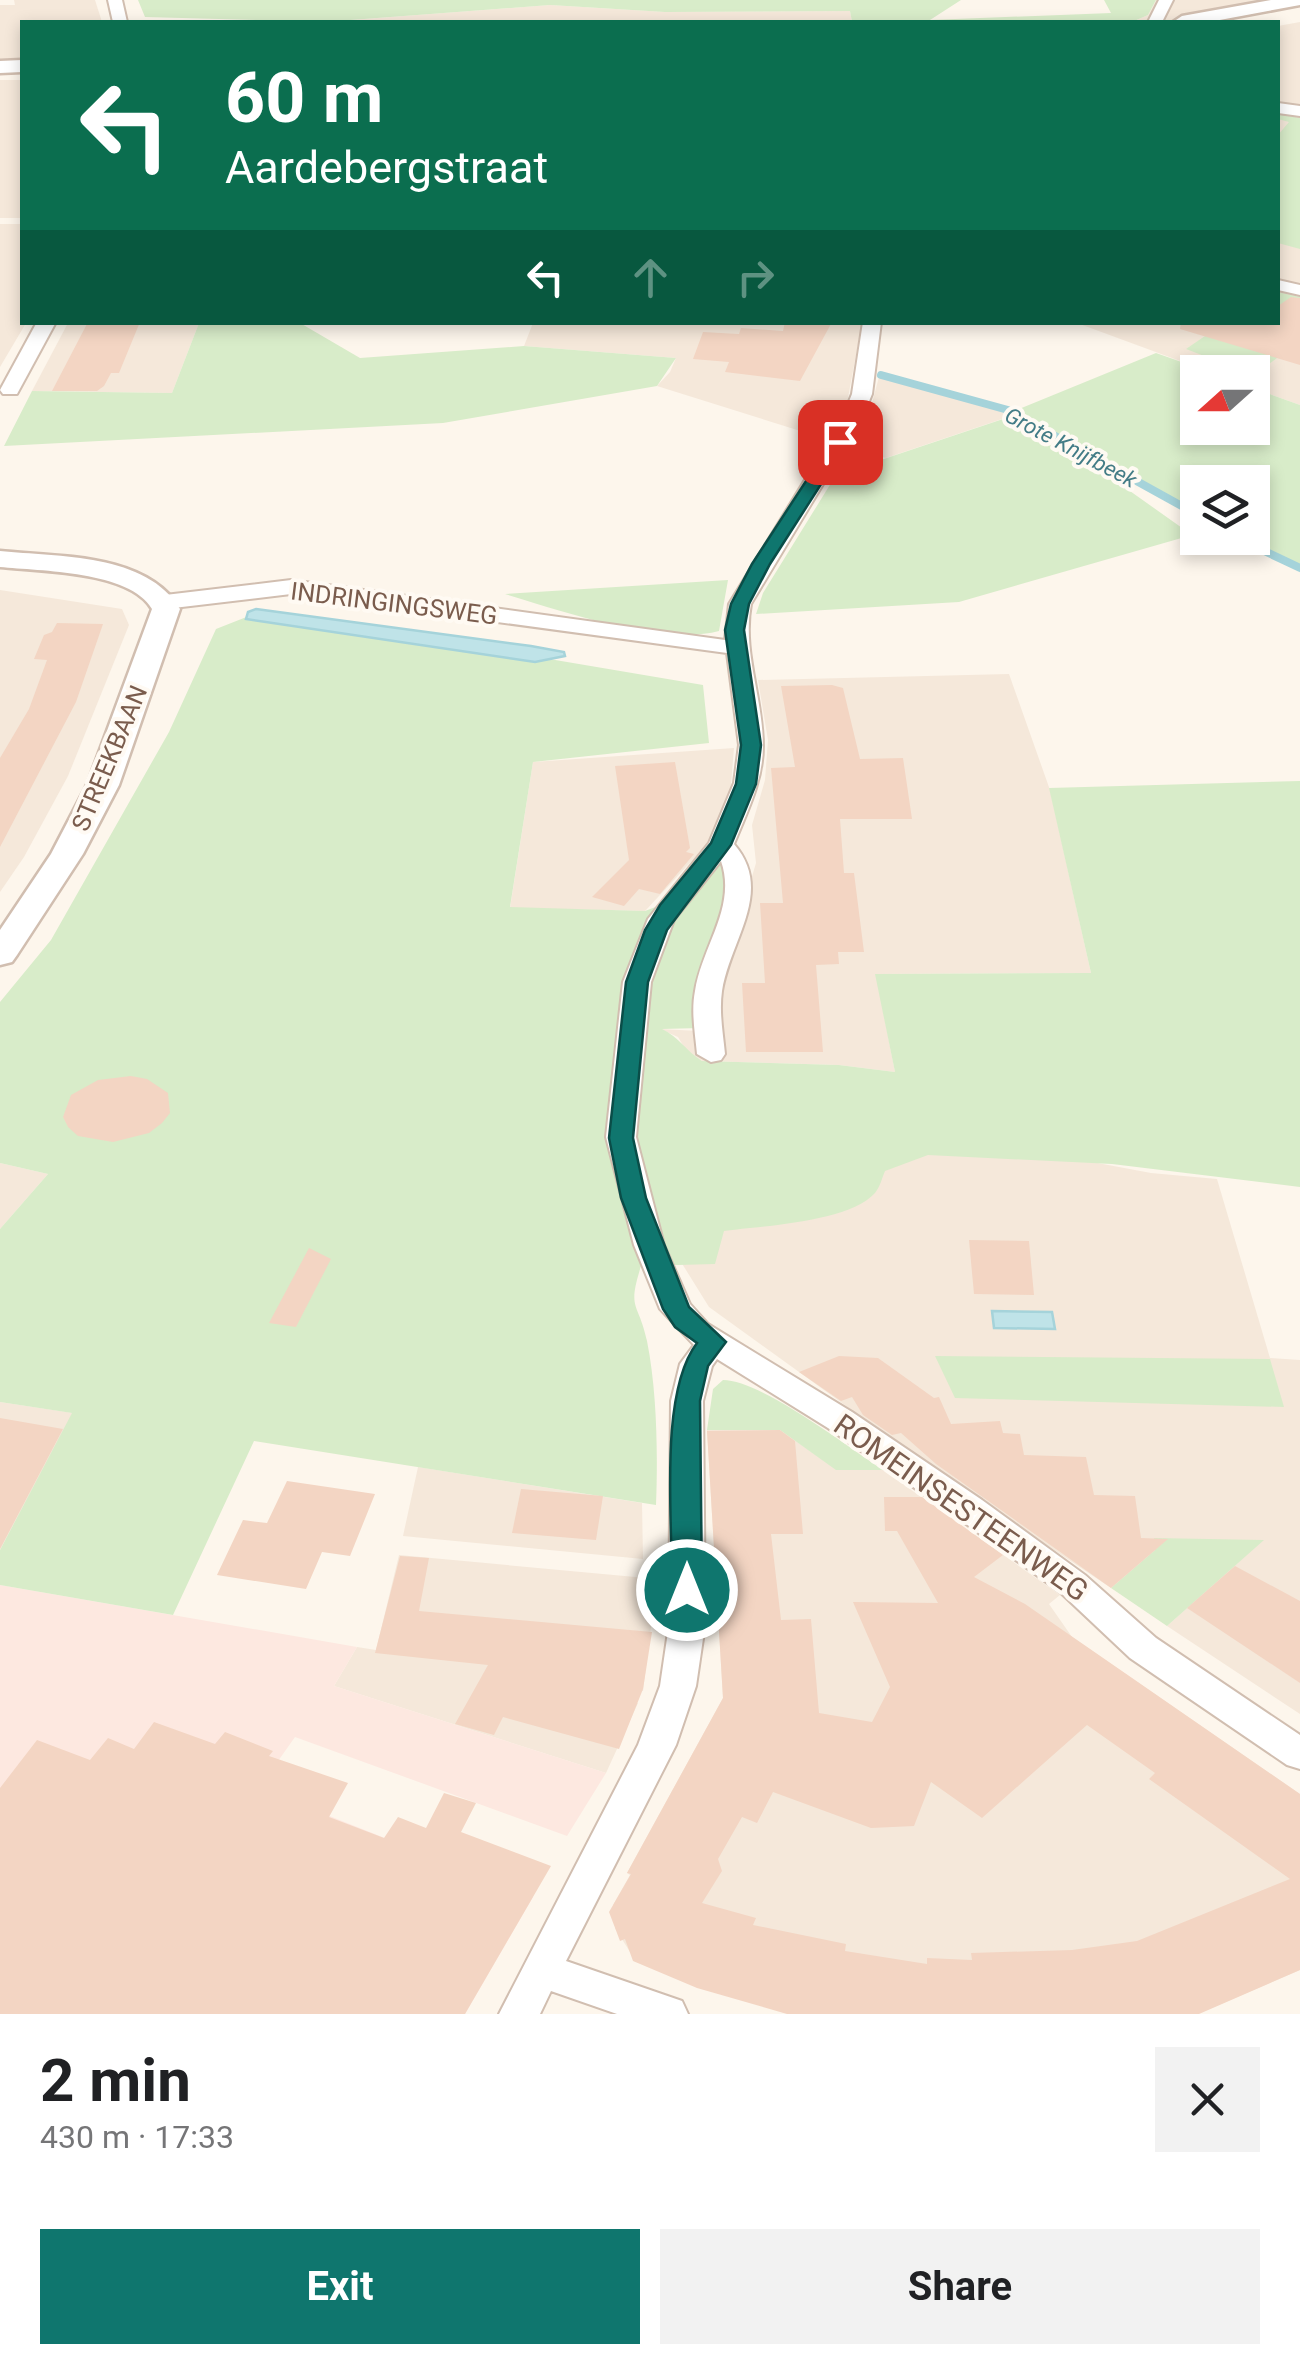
<!DOCTYPE html>
<meta charset="utf-8">
<style>
body{margin:0;font-family:Roboto,sans-serif;background:#f2f2f2;color:#202124;height:100vh;display:flex;flex-direction:column;font-size:38px;white-space:nowrap}
*{box-sizing:border-box;margin:0}
p{font-size:32px;color:#757577}
.icon{flex:none;width:55px;height:55px;fill:none;stroke:currentColor;stroke-width:2;stroke-linecap:round;stroke-linejoin:round}
.map{position:relative;height:2014px;overflow:hidden}
.sheet{display:flex;flex-direction:column;background:#fff;flex:1}
.sheet>*{flex:none}
.banner{position:absolute;left:20px;top:20px;width:1260px;height:305px;border-radius:0px;box-shadow:0 5px 15px #0003;background:#0b6e4f;color:#fff;overflow:hidden}
.needle{width:65px;rotate:249deg}
.tools{position:absolute;left:1180px;top:355px;display:grid;gap:20px}
.tools a{display:grid;place-items:center;width:90px;height:90px;border-radius:0px;background:#fff;box-shadow:0 5px 15px #0003;font-size:50px}
.pin{position:absolute;display:grid;place-items:center;width:85px;height:85px;color:#fff;margin:-42px;border-radius:20px;box-shadow:0 5px 15px #0006}
.me{position:absolute;width:110px;margin:-55px;rotate:0deg;stroke-linejoin:round;filter:drop-shadow(0 0 8px #0008)}
.turn{display:flex;align-items:center;gap:35px;height:210px;padding:0 40px;font-size:45px}
.turn .icon{width:130px;height:130px;stroke-width:2.5}
.turn b{display:block;font-size:70px;line-height:85px}
.lanes{display:flex;align-items:center;height:95px;padding:0 40px;background:#0003;justify-content:center;gap:50px;direction:ltr}
.lanes .off{opacity:.35}
.round{display:grid;place-items:center;flex:none;width:105px;height:105px;border-radius:0px;background:#f2f2f2}
.overview{display:flex;align-items:center;justify-content:space-between;height:170px;padding:0 40px}
h1{font-size:60px;font-weight:700;line-height:75px}
.primary-button{display:flex;gap:20px;margin-top:auto;padding:20px 40px}
.primary-button a{flex:1;height:115px;border-radius:0px;background:#0f766e;color:#fff;font-size:40px;font-weight:700;line-height:115px;text-align:center}
.primary-button a+a{background:#f2f2f2;color:#202124}
.map>svg:first-child{display:block}
.residential{fill:#f5e8da}
.commercial{fill:#fde8e0}
.green{fill:#d8ecc9}
.water{fill:#bfe3e8;stroke:#a5d3da;stroke-width:2.5}
.lines{fill:none;stroke-linecap:round;stroke-linejoin:round}
.stream{stroke:#a5d3da;stroke-width:8}
.building{fill:#f3d5c3;fill-rule:evenodd}
.minor-casing{stroke:#d1beb0;stroke-width:4}
.tertiary-casing{stroke:#d1beb0;stroke-width:5}
.minor{fill:#fff;fill-rule:evenodd}
.tertiary{fill:#fff;fill-rule:evenodd}
.route{fill:#0f766e;stroke:#0a4d48;stroke-width:2.5}
.labels{text-anchor:middle;stroke-width:8;stroke-linejoin:round;paint-order:stroke}
.far-water-label{font-size:22px;font-style:italic;fill:#437c86;stroke:#fffaf3}
.street-label{font-size:25px;fill:#7a5c4d;stroke:#fffaf3}
.near-street-label{font-size:30px;fill:#7a5c4d;stroke:#fffaf3}
</style>
<div class="map">
<svg width="1300" height="2014" viewBox="0 0 1300 2014">
<rect width="100%" height="100%" fill="#fdf6ec"/>
<g class="residential">
<polygon points="14,0 95,0 102,22 22,22 22,58 0,59 0,5 15,5"/>
<polygon points="1156,0 1286,0 1170,22 1132,22 1148,15"/>
<polygon points="550,5 665,12 850,11 852,22 324,22"/>
<polygon points="1300,22 1300,405 1253,388 1252,372 1210,372 1077,323 1278,322 1278,26"/>
<rect x="0" y="80" width="22" height="138"/>
<polygon points="0,224 22,224 22,322 26,323 0,367"/>
<polygon points="68,323 199,323 172,393 32,391"/>
<polygon points="533,323 862,323 847,403 826,439 657,386 670,372 676,358 524,346"/>
<polygon points="879,377 1017,414 886,458 850,448 869,414"/>
<polygon points="0,590 122,609 129,625 68,776 24,857 0,892"/>
<polygon points="1009,674 1050,790 1091,973 876,974 895,1072 839,1065 702,1061 687,1052 678,1037 660,1029 718,1032 717,994 756,863 752,825 765,780 768,740 758,680"/>
<polygon points="734,748 729,809 715,836 645,911 510,908 533,762"/>
<polygon points="650,1117 1076,1159 1151,1173 1217,1179 1270,1358 1300,1360 1300,1714 1167,1626 1262,1541 1155,1550 1111,1588 939,1473 709,1307 681,1262"/>
<polygon points="0,1163 48,1174 0,1229"/>
<polygon points="0,1402 73,1413 0,1550"/>
<polygon points="707,1430 780,1430 836,1469 883,1470 1060,1595 1049,1604 1072,1637 1300,1794 1300,1970 1214,2007 1189,2014 630,1952 615,1928 619,1926 613,1905 630,1875 627,1873 723,1698"/>
<polygon points="418,1467 642,1503 643,1559 403,1536"/>
<polygon points="399,1555 657,1579 643,1691 627,1689 623,1699 638,1703 606,1773 334,1686 357,1647 376,1650"/>
</g>
<polygon class="commercial" points="0,1585 357,1647 334,1686 606,1773 567,1836 295,1737 259,1788 533,1897 465,2014 0,2014"/>
<g class="green">
<polygon points="138,0 961,0 930,20 1111,13 1104,0 1156,0 1148,15 1132,22 852,22 850,11 665,12 550,5 324,22 145,17"/>
<polygon points="1278,114 1300,118 1300,249 1278,243 1278,135 1289,122 1278,119"/>
<polygon points="1278,292 1300,297 1300,341 1254,375 1186,349 1224,323 1278,322"/>
<polygon points="199,323 300,323 360,358 524,346 676,358 657,386 443,423 4,446 32,391 172,393"/>
<polygon points="1156,353 1210,372 1198,372 1198,428 1252,428 1253,388 1300,405 1300,568 1245,538 1252,538 1252,482 1198,482 1197,512 1027,418 1192,535 959,602 756,614 763,593 836,475 1015,415 1012,412"/>
<path d="M728 580 719 631C663 646 561 611 505 594Z"/>
<path d="M276 613 703 685 709 743 533 762 510 907 645 911 687 895 717 856 732 872 700 1028 662 1029C679 1037 686 1051 702 1061L839 1065 895 1072 875 974 1091 973 1049 788 1300 781V1187L1112 1164 928 1155 885 1171C882 1178 880 1187 875 1193 849 1222 762 1226 724 1231L715 1264 641 1266C627 1311 638 1300 647 1341 657 1391 658 1454 656 1505L254 1441 173 1615 0 1585V1550L72 1413 0 1402V1229L48 1174 0 1163V1002L51 940 169 732 216 629 254 614Z"/>
<polygon points="935,1356 1270,1359 1284,1407 955,1398"/>
<path d="M723 1380C761 1380 848 1447 883 1470H836L780 1430H707L713 1389Z"/>
<polygon points="1154,1538 1264,1540 1167,1626 1111,1588 1155,1550"/>
</g>
<g class="water">
<polygon points="256,609 531,646 564,652 565,656 535,662 246,619 248,612"/>
<polygon points="992,1311 1052,1312 1055,1329 994,1328"/>
</g>
<g class="lines">
<g class="stream">
<polyline points="881,375 1008,410 1198,515"/>
<polyline points="1237,538 1300,568"/>
</g>
</g>
<g class="building">
<polygon points="1291,297 1300,298 1300,365 1180,329 1181,322 1278,322 1278,306"/>
<polygon points="88,322 140,322 119,373 111,373 104,386 97,391 52,391"/>
<polygon points="785,322 832,322 800,381 725,372 729,362 693,359 703,332 739,334 741,328 783,331"/>
<polygon points="57,623 103,624 76,702 0,847 0,758 29,709 47,660 34,659 44,635 52,632"/>
<polygon points="832,685 843,688 860,759 903,758 912,819 840,819 844,873 854,873 864,952 838,952 839,964 816,965 823,1052 746,1052 742,983 765,983 760,903 783,903 771,768 795,767 781,686"/>
<polygon points="675,762 690,848 686,852 694,854 660,894 639,889 624,906 592,897 629,860 615,766"/>
<polygon points="131,1076 147,1079 168,1093 170,1113 162,1123 149,1133 113,1142 78,1136 68,1127 63,1117 71,1095 98,1080"/>
<polygon points="969,1240 1029,1241 1034,1295 974,1294"/>
<polygon points="309,1248 331,1259 296,1327 269,1323"/>
<polygon points="839,1356 878,1358 934,1398 939,1397 951,1424 1000,1421 1003,1433 1020,1434 1024,1455 1086,1457 1094,1495 1135,1496 1141,1538 1168,1539 1111,1588 936,1464 901,1433 892,1435 863,1415 852,1397 841,1401 799,1372"/>
<polygon points="0,1418 63,1429 0,1549"/>
<path d="M780 1430 795 1441 803 1534H771L781 1620 811 1619 819 1713 872 1722 890 1687 853 1602 938 1603 897 1531H885L884 1497H922L1003 1555 974 1577 1025 1604 1300 1794V1970L1199 2014H787L697 1988 633 1961 625 1939 620 1941 609 1912 631 1874 627 1873 723 1698 707 1431ZM1087 1725 1155 1773 1149 1779 1290 1879 1137 1941 1072 1950 971 1953 972 1960 927 1958V1964L845 1951 846 1944 753 1925 756 1918 702 1903 722 1871 718 1859 742 1817 757 1823 773 1792 871 1828 914 1826 931 1782 982 1818Z"/>
<polygon points="287,1481 375,1494 350,1556 322,1552 306,1589 217,1575 243,1520 267,1523"/>
<polygon points="521,1489 603,1496 596,1540 512,1533"/>
<polygon points="400,1556 429,1558 419,1611 652,1632 643,1689 619,1749 503,1717 494,1735 455,1724 488,1665 375,1653"/>
<polygon points="1235,1566 1300,1601 1300,1683 1187,1608"/>
<polygon points="154,1722 215,1744 225,1732 273,1751 269,1756 348,1783 329,1817 384,1838 398,1817 426,1828 444,1793 476,1803 461,1832 551,1866 465,2014 0,2014 0,1788 37,1740 90,1760 108,1738 134,1749"/>
</g>
<g class="lines">
<defs>
<g id="minor">
<polygon points="108,0 122,0 127,22 113,22"/>
<polygon points="1159,0 1173,0 1162,22 1148,22"/>
<polygon points="1278,103 1300,106 1300,116 1278,113"/>
<polygon points="1278,280 1300,285 1300,295 1278,290"/>
<polygon points="37,322 56,322 17,394 3,394 0,390"/>
<path d="M863 322H881L872 394 861 421 751 604C742 652 763 697 763 746 763 781 747 812 734 844 775 891 730 940 722 991 719 1012 723 1033 725 1054L721 1060 711 1062 697 1054C695 1033 691 1011 695 991 702 946 737 907 721 861L674 920 651 982 636 1137 664 1245 690 1304 708 1324 852 1412 982 1500 1085 1575 1156 1638 1300 1735V1769L1287 1765 1130 1658 1061 1593 958 1518 828 1428 717 1359 712 1366 703 1401 705 1625 696 1686 676 1745 566 1961 682 2001 688 2014H617L551 1991 540 2014H499L638 1745 660 1686 669 1625 671 1401 680 1364 694 1345 660 1309 634 1245 606 1137 623 982 648 919 709 843 734 783 739 745 727 653 291 594 165 609 154 602 165 595 291 580 725 640 729 604 841 421 852 394Z"/>
</g>
<g id="tertiary">
<polygon points="1271,0 1300,0 1300,5 1209,22 1173,22 1182,16"/>
<polygon points="22,60 22,72 0,73 0,61"/>
<path d="M0 551C58 557 147 553 180 609L119 785 83 854 17 955 12 962 0 965V930L51 854 87 785 152 609C130 571 40 571 0 567Z"/>
</g>
</defs>
<use href="#minor" class="minor-casing"/>
<use href="#tertiary" class="tertiary-casing"/>
<use href="#minor" class="minor"/>
<use href="#tertiary" class="tertiary"/>
</g>
<path class="route" d="M834 438 848 442 770 564 749 604 744 630 761 745 756 784 731 845 667 930 648 982 633 1138 646 1198 689 1307 726 1342 708 1366 700 1401 702 1590 697 1597 687 1600 677 1597 672 1590C673 1524 658 1394 697 1343L675 1327 663 1309 621 1198 609 1138 626 982 645 930 660 905 711 843 736 784 741 745 725 630 731 604 752 564Z"/>
<g class="labels">
<g class="far-water-label">
<text transform="translate(1071 447) rotate(28)" y="8">Grote Knijfbeek</text>
</g>
<g class="street-label">
<text transform="translate(394 603) rotate(7)" y="9">INDRINGINGSWEG</text>
<text transform="translate(109 758) rotate(-67)" y="9">STREEKBAAN</text>
</g>
<g class="near-street-label">
<text transform="translate(961 1508) rotate(35)" y="10">ROMEINSESTEENWEG</text>
</g>
</g>
</svg>
<div class="tools">
<a><svg class="needle" viewBox="-14 -14 28 28"><path d="M0-13l5 13h-10z" fill="#e53935"/><path d="M0 13l5-13h-10z" fill="#757577"/></svg></a>
<a><svg class="icon" aria-label="layers" viewBox="0 0 24 24"><path d="M12 4l9 5-9 5-9-5zM3 14l9 5 9-5"/></svg></a>
</div>
<div class="pin" style="left:840px;top:442px;background:#d93025"><svg class="icon" aria-label="arrive" viewBox="0 0 24 24"><path d="M6 21V4h12l-3 4 3 4H6"/></svg></div>
<svg class="me" style="left:687px;top:1590px" viewBox="-20 -20 40 40"><circle r="17" fill="#0f766e" stroke="#fff" stroke-width="3"/><path d="M0-11L8 9 0 5-8 9z" fill="#fff"/></svg>
<div class="banner">
<div class="turn"><svg class="icon" aria-label="left" viewBox="0 0 24 24"><path d="M17 20v-9H6M10 6l-5 5 5 5"/></svg><div><b>60 m</b>Aardebergstraat</div></div>
<div class="lanes"><svg class="icon" aria-label="left" viewBox="0 0 24 24"><path d="M17 20v-9H6M10 6l-5 5 5 5"/></svg><svg class="icon off" aria-label="ahead" viewBox="0 0 24 24"><path d="M12 20V5M6 11l6-6 6 6"/></svg><svg class="icon off" aria-label="right" viewBox="0 0 24 24"><path d="M7 20v-9h11M14 6l5 5-5 5"/></svg></div>
</div>
</div>
<section class="sheet">
<div class="overview"><div><h1>2 min</h1><p>430 m · 17:33</p></div><a class="round"><svg class="icon" aria-label="close" viewBox="0 0 24 24"><path d="M6 6l12 12M18 6L6 18"/></svg></a></div>
<div class="primary-button"><a>Exit</a><a>Share</a></div>
</section>
